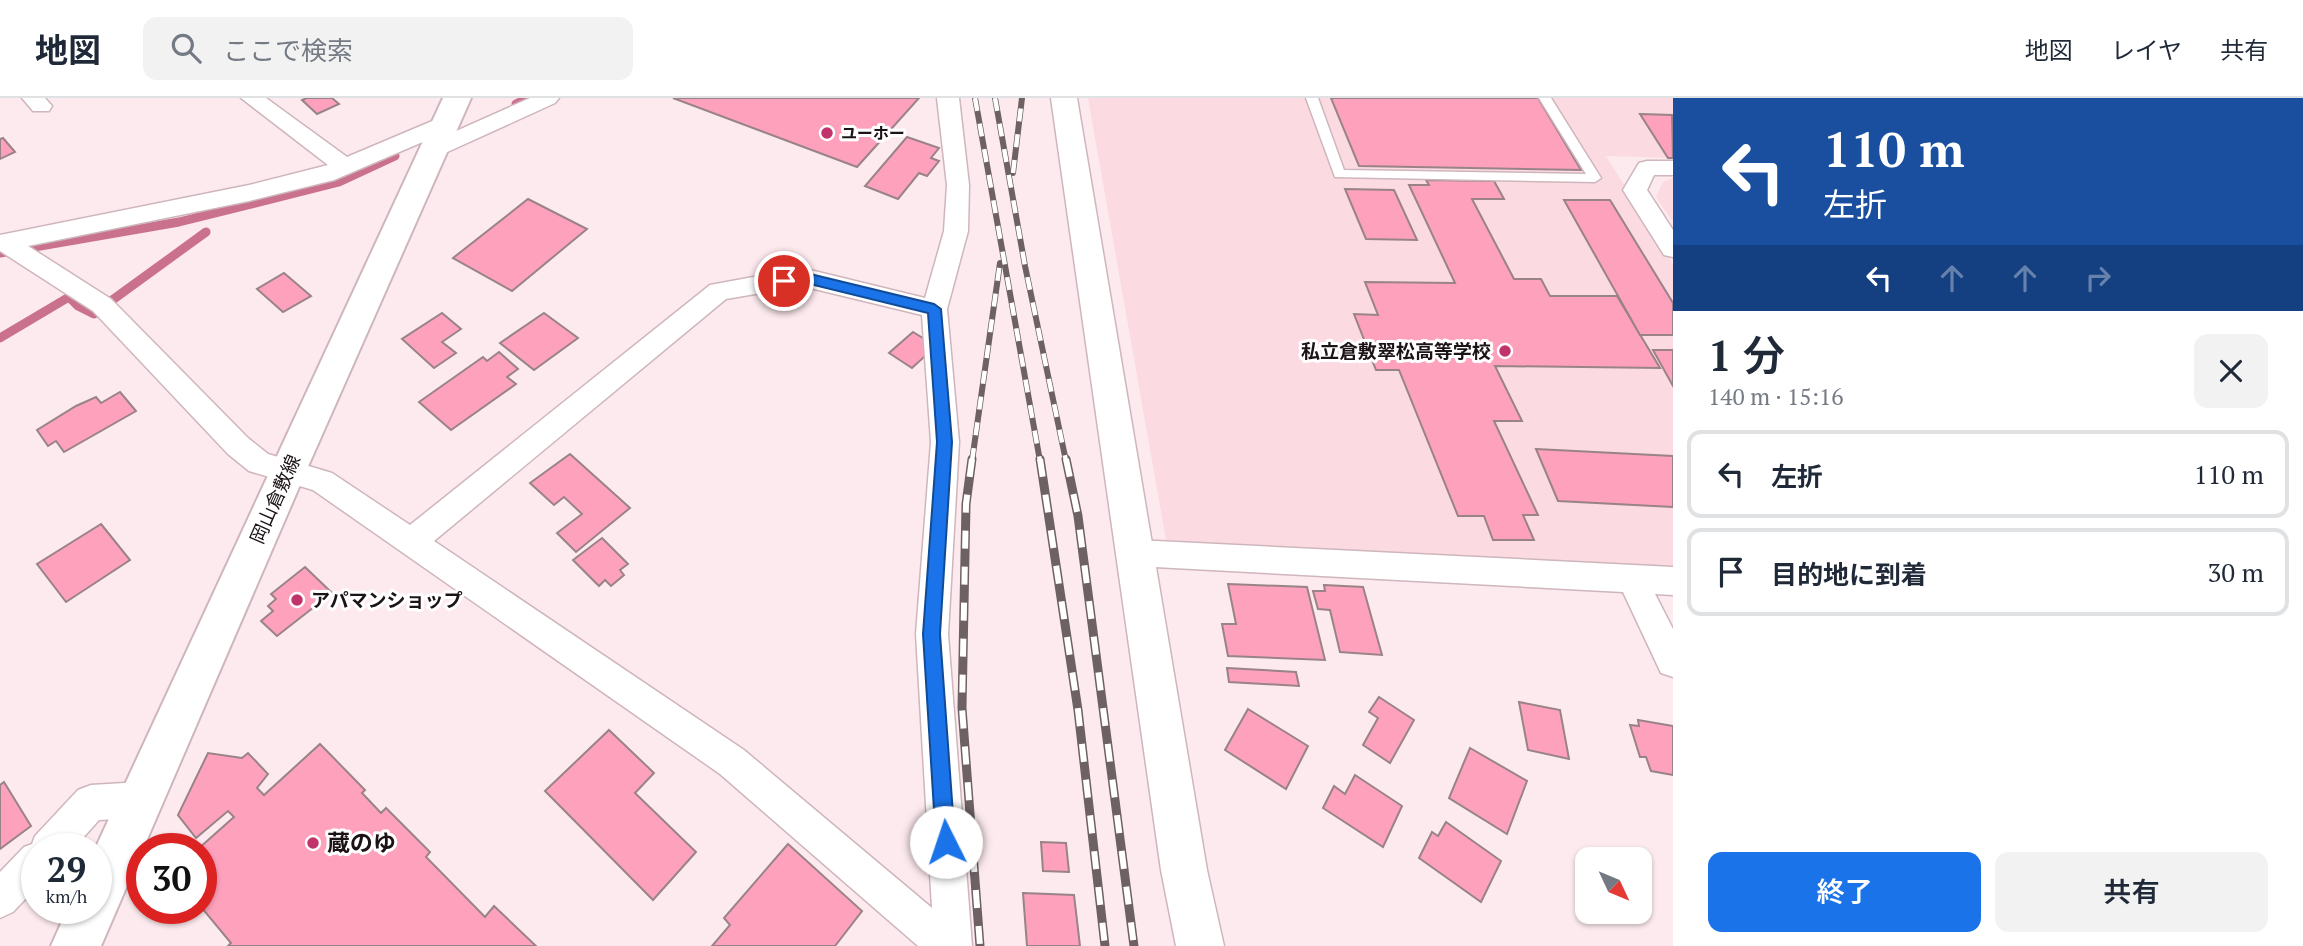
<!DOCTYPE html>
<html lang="ja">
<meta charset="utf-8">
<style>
body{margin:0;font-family:"PT Serif","Noto Sans JP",serif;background:#f2f2f3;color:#1f2937;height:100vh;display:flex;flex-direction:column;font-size:26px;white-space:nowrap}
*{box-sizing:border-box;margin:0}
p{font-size:23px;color:#747a83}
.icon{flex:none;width:38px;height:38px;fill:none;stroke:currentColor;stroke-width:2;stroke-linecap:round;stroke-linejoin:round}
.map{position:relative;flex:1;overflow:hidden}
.sheet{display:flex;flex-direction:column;background:#fff;width:630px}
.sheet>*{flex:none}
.top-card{background:#1a4fa0;color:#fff;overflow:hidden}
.needle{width:46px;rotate:134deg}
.buttons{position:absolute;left:1575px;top:749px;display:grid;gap:14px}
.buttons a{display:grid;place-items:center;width:77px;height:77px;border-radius:14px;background:#fff;box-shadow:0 2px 5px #0004;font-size:35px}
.speed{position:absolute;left:21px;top:735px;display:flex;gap:14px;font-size:35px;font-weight:700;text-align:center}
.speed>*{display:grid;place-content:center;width:91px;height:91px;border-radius:50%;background:#fff;box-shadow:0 2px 5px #0004;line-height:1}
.speed small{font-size:18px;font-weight:400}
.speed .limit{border:10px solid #d22;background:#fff;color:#111}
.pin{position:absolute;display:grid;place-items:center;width:60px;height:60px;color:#fff;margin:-30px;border:4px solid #fff;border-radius:50%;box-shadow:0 2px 7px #0007}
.me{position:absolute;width:77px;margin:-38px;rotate:356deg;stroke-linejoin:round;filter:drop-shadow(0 0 5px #0008)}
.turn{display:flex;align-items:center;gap:24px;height:147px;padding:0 35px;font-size:32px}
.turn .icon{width:91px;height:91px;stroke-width:2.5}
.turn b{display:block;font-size:49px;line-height:60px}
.lanes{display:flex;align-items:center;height:66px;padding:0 35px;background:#0003;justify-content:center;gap:35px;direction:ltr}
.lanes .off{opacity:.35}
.round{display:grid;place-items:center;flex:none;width:74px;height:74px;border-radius:14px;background:#f2f2f3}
.head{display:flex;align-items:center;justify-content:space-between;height:119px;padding:0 35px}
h1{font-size:42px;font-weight:600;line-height:52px}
.cta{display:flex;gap:14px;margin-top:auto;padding:14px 35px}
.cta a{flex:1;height:80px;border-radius:14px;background:#1a73e8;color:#fff;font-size:28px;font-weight:600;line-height:80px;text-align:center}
.cta a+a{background:#f2f2f3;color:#1f2937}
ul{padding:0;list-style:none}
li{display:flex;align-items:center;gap:21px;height:88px;margin:0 14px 10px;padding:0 21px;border:4px solid #e0e1e3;border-radius:14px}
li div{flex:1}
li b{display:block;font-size:26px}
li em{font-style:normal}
header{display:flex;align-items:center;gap:42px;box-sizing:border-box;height:98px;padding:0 35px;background:#fff;border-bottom:2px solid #e0e1e3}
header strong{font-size:33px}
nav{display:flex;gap:38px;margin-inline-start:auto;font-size:24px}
.search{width:490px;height:63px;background:#f2f2f3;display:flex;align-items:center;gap:18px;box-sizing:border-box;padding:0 24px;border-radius:14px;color:#747a83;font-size:26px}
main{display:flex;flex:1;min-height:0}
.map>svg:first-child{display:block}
.built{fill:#fbdae2}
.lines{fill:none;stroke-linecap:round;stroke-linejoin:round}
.stream{stroke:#ca728d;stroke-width:9}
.building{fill:#fea1bc;stroke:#998389;stroke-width:2}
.service-casing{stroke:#ceb6bc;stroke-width:3}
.minor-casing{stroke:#ceb6bc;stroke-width:3}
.tertiary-casing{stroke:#ceb6bc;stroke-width:3}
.secondary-casing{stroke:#ceb6bc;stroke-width:4}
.service{fill:#fff;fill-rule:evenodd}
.minor{fill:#fff;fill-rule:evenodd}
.tertiary{fill:#fff;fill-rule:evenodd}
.secondary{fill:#fff;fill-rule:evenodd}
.rail-far1-casing{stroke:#6d6164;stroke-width:6}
.rail-casing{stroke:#6d6164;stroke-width:9}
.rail-far1{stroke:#fff;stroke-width:4.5;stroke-dasharray:13;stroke-linecap:butt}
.rail{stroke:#fff;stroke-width:6;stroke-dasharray:18;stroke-linecap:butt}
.route{fill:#1a73e8;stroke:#114b97;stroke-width:2}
.poi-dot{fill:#c0346b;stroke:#fff;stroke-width:2.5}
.labels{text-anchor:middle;stroke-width:6;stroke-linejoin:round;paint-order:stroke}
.far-poi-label{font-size:16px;font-weight:bold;fill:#1b1315;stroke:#fff;text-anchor:start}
.poi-label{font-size:19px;font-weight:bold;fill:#1b1315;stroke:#fff;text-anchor:end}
.street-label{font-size:19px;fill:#1b1315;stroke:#fff}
.near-poi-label{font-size:23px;font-weight:bold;fill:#1b1315;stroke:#fff;text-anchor:start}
</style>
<header>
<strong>地図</strong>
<div class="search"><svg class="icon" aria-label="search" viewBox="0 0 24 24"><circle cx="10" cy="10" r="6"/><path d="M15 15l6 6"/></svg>ここで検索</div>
<nav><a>地図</a><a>レイヤ</a><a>共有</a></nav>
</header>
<main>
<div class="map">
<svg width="1673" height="848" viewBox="0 0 1673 848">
<rect width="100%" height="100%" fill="#fdeaee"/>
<g class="built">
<polygon points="1088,0 1673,0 1673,60 1606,58 1673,166 1673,469 1166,442"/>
<polygon points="1673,80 1673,124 1656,99 1663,84"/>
</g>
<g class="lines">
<g class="stream">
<polyline points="516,6 528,0"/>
<polyline points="0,155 179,124 339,84 395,58"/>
<polyline points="111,203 206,134"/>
<polyline points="0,240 69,199 78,208 94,216"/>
</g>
</g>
<g class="building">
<polygon points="307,0 332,0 339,6 317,16 302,2"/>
<polygon points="673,0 919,0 857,69"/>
<polygon points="1331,0 1538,0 1581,72 1359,68"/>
<polygon points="1640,16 1672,17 1673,60 1668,60"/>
<polygon points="907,39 939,50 931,60 939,63 927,78 919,75 898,101 865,88"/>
<polygon points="3,40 15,54 0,61 0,41"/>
<polygon points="1426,82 1494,83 1504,101 1472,101 1514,181 1541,181 1550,198 1617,198 1660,270 1495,268 1522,323 1494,323 1538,417 1523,417 1534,442 1493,442 1484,418 1458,418 1399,272 1376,272 1354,216 1378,217 1365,184 1455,185 1409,87 1429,87"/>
<polygon points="1345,91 1394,92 1417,142 1366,141"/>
<polygon points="528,101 587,131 512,193 453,160"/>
<polygon points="1564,102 1610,102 1673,205 1673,237 1640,237"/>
<polygon points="284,175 311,198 283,214 257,191"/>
<polygon points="442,215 461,231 442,244 456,255 434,270 402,241"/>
<polygon points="544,215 578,240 534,272 500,245"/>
<polygon points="913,234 936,248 912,270 889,255"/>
<polygon points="1653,252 1673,252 1673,288"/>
<polygon points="499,254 518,271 507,279 516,286 451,332 419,304 483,259 487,263"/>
<polygon points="120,294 136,313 64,354 56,343 48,348 37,332 76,308 96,299 101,305"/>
<polygon points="1536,351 1673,358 1673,409 1558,403"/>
<polygon points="570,356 630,410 576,454 557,435 582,416 564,399 554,407 530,385"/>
<polygon points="101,426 130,462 66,504 37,466"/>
<polygon points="602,440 628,466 620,472 624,477 611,488 605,482 599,488 573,462"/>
<polygon points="305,469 332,495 277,538 261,523 273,513 268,508 276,501 271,496"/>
<polygon points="1228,486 1307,489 1325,562 1228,558 1222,526 1236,526"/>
<polygon points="1324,487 1363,489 1382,557 1340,554 1330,512 1318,511 1313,493 1325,493"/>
<polygon points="1227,570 1296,574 1299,588 1229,584"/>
<polygon points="1379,599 1414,622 1390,665 1363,647 1378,620 1369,614"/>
<polygon points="1519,604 1560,612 1569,661 1528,652"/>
<polygon points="1248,611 1308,648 1286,691 1225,652"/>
<polygon points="1638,622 1673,628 1673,677 1651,673 1646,659 1640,659 1630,627 1639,628"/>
<polygon points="609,632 654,675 635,695 696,754 653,802 545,693"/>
<polygon points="320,646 365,692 362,695 381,715 386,710 430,754 426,759 485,819 494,808 536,848 228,848 231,845 201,809 201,751 198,751 234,719 228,713 196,740 178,717 208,655 242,660 248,655 268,676 257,690 264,697"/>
<polygon points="1470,650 1527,683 1507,736 1449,700"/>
<polygon points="1355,677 1402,708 1383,749 1323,710 1334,688 1345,696"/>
<polygon points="4,684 31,728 0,751 0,687"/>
<polygon points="1446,724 1501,763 1481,804 1419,760 1432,734 1438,738"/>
<polygon points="1041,744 1066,745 1069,774 1043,773"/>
<polygon points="788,746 862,813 835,848 712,848 730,827 724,820"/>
<polygon points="1023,795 1074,797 1080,848 1027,848"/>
</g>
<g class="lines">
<defs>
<polygon id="service" points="1306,0 1318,0 1344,72 1586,76 1539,0 1551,0 1601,80 1595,84 1335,79"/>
<g id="minor">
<polygon points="22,0 45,0 52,8 49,13 33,13"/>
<path d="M241 0H266L347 59 437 21H453L456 26 453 31 334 82 249 103 28 148 111 201 248 340 268 356 332 375 410 427 710 187 802 170 925 200 944 133 947 87 937 0H959L969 87 968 133 947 211 959 344 948 536 972 848H918L720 676 313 392 249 373 228 356 93 213 0 153V137L249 87 328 67ZM802 188 922 217 931 344 916 536 932 810 744 652 434 443 726 201Z"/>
<polygon points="530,0 559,0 555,5 443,56 427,56 424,51 427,46"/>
<polygon points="1647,63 1673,63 1673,77 1654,77 1647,92 1673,132 1673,159 1664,157 1623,92 1639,65"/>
<polygon points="1136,442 1673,469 1673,497 1655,496 1673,531 1673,579 1661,575 1623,494 1136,468 1125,464 1121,455 1125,446"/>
<polygon points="141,684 154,689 159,702 154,715 141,720 99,722 73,751 37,751 37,789 13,814 0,820 0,774 24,749 32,746 35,738 78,692 91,687"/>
</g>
<polygon id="tertiary" points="1051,0 1077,0 1207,772 1224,848 1176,848 1161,772"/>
<polygon id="secondary" points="443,0 471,0 306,373 101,848 51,848 68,810 96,810 95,751"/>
</defs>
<use href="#service" class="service-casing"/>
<use href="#minor" class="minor-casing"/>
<use href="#tertiary" class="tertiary-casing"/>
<use href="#secondary" class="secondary-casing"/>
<use href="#service" class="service"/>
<use href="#minor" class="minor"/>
<use href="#tertiary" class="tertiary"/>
<use href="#secondary" class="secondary"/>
<defs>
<g id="rail-far1">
<polyline points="975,0 1040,363"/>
<polyline points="995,0 1025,168 1066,363"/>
<polyline points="1013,75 1022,0"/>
<polyline points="972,363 1000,165"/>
</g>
<g id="rail">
<polyline points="972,361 966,406 962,610 980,848"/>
<polyline points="1040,361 1078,612 1105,848"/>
<polyline points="1066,361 1078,418 1134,848"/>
</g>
</defs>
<use href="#rail-far1" class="rail-far1-casing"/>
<use href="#rail" class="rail-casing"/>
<use href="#rail-far1" class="rail-far1"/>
<use href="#rail" class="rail"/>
</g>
<polygon class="route" points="802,174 934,206 941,211 952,344 940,536 955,744 953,751 946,754 939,751 936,744 923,536 937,344 928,215 802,184 784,187 778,183 780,179"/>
<g class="poi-dot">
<circle cx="827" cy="35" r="7"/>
<circle cx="1505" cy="253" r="7"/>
<circle cx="297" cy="502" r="7"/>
<circle cx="313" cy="745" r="7"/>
</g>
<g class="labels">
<g class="far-poi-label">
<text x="841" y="41">ユーホー</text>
</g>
<g class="poi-label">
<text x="1491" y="260">私立倉敷翠松高等学校</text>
<text x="311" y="509" text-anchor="start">アパマンショップ</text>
</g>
<g class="street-label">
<text transform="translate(275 401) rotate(-66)" y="7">岡山倉敷線</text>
</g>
<g class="near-poi-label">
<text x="327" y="753">蔵のゆ</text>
</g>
</g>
</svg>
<div class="buttons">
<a><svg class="needle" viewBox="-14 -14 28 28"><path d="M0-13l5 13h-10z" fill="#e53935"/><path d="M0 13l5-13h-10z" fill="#747a83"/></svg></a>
</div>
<div class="speed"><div>29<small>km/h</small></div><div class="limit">30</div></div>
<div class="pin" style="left:784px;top:183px;background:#d93025"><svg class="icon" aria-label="arrive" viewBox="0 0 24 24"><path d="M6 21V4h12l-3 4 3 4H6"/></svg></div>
<svg class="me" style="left:946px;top:744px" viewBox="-20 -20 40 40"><circle r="19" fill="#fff"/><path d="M0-13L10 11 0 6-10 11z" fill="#1a73e8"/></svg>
</div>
<section class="sheet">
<div class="top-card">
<div class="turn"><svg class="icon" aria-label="left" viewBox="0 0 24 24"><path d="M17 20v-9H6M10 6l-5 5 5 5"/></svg><div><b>110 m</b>左折</div></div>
<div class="lanes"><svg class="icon" aria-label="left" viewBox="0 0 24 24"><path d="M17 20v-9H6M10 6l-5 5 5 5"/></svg><svg class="icon off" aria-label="ahead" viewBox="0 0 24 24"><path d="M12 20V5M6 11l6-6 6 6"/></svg><svg class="icon off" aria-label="ahead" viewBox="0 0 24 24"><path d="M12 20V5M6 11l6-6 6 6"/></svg><svg class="icon off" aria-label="right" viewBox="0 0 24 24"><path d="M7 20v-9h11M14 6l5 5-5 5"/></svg></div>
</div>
<div class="head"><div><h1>1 分</h1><p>140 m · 15:16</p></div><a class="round"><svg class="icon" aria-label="close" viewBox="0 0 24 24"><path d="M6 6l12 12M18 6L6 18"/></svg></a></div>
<ul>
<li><svg class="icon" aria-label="left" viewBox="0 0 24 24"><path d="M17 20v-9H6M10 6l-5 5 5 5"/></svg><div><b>左折</b></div><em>110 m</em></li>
<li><svg class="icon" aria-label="arrive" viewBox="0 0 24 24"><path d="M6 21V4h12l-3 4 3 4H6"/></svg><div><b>目的地に到着</b></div><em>30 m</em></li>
</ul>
<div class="cta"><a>終了</a><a>共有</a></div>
</section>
</main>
